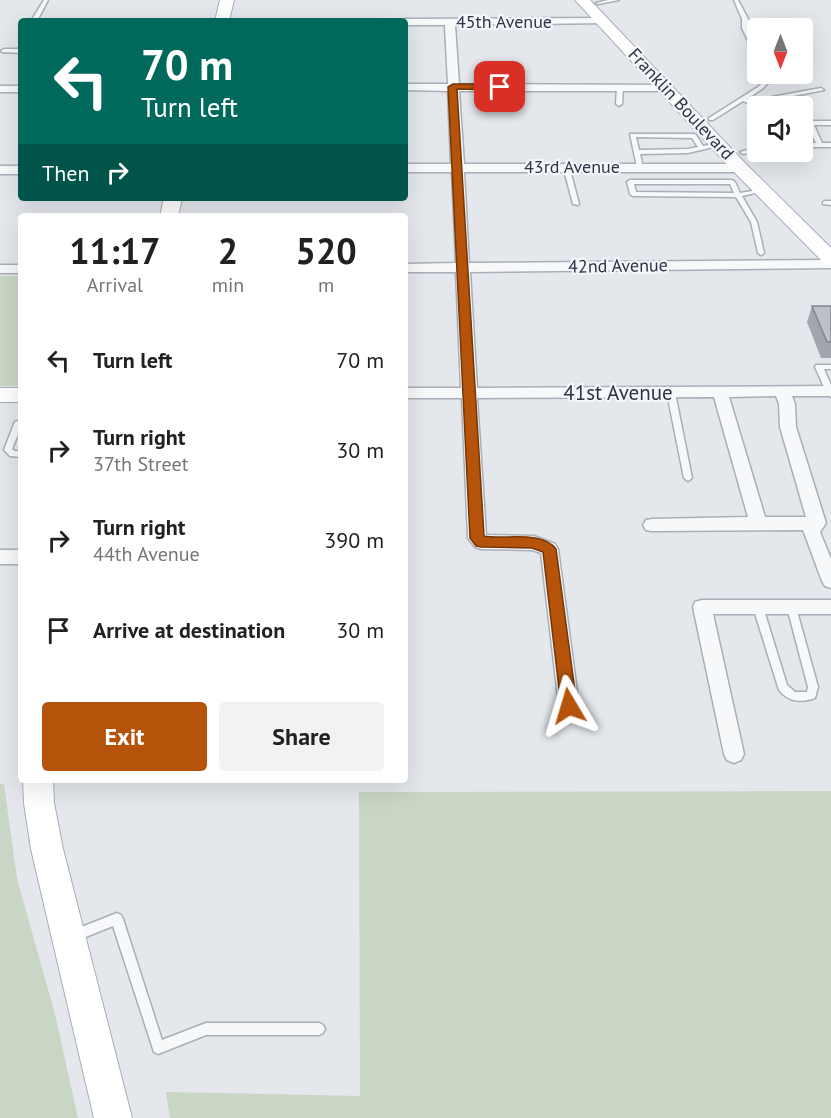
<!DOCTYPE html>
<style>
body{margin:0;font-family:"PT Sans",sans-serif;background:#f2f2f2;color:#202124;height:100vh;display:flex;flex-direction:column;font-size:22px;white-space:nowrap}
*{box-sizing:border-box;margin:0}
p{font-size:20px;color:#757577}
.icon{flex:none;width:33px;height:33px;fill:none;stroke:currentColor;stroke-width:2;stroke-linecap:round;stroke-linejoin:round}
.map{position:relative;flex:1;overflow:hidden}
.details{position:absolute;left:18px;top:213px;width:390px;height:570px;display:flex;flex-direction:column;background:#fff;border-radius:6px;box-shadow:0 6px 24px #0002}
.details>*{flex:none}
.banner{position:absolute;left:18px;top:18px;width:390px;height:183px;border-radius:6px;box-shadow:0 6px 24px #0002;background:#00695c;color:#fff;overflow:hidden}
.needle{width:39px;rotate:180deg}
.controls{position:absolute;left:747px;top:18px;display:grid;gap:12px}
.controls a{display:grid;place-items:center;width:66px;height:66px;border-radius:6px;background:#fff;box-shadow:0 6px 24px #0002;font-size:30px}
.pin{position:absolute;display:grid;place-items:center;width:51px;height:51px;color:#fff;margin:-26px;border-radius:12px;box-shadow:0 3px 9px #0006}
.me{position:absolute;width:66px;margin:-33px;rotate:353deg;stroke-linejoin:round;filter:drop-shadow(0 0 4px #0008)}
.turn{display:flex;align-items:center;gap:21px;height:126px;padding:0 24px;font-size:27px}
.turn .icon{width:78px;height:78px;stroke-width:2.5}
.turn b{display:block;font-size:42px;line-height:51px}
.then{display:flex;align-items:center;height:57px;padding:0 24px;background:#0003;gap:12px;font-size:22px}
.eta{display:flex;justify-content:space-evenly;align-items:center;height:102px;text-align:center}
.eta b{font-size:36px;font-weight:700;line-height:42px}
.button{display:flex;gap:12px;margin-top:auto;padding:12px 24px}
.button a{flex:1;height:69px;border-radius:6px;background:#b45309;color:#fff;font-size:24px;font-weight:700;line-height:69px;text-align:center}
.button a+a{background:#f2f2f2;color:#202124}
ul{padding:0;list-style:none}
li{display:flex;align-items:center;gap:18px;height:90px;padding:0 24px}
li div{flex:1}
li b{display:block;font-size:22px}
li em{font-style:normal}
.map>svg:first-child{display:block}
.green{fill:#c9d6c5}
.lines{fill:none;stroke-linecap:round;stroke-linejoin:round}
.lane-casing{stroke:#a9aeb7;stroke-width:3}
.street-casing{stroke:#a9aeb7;stroke-width:3}
.secondary-casing{stroke:#a9aeb7;stroke-width:2}
.lane{fill:#f7f8fa;fill-rule:evenodd}
.street{fill:#f7f8fa;fill-rule:evenodd}
.secondary{fill:#fff;fill-rule:evenodd}
.wall{fill:#a1a5ae}
.building{fill:#bbc0ca;stroke:#83868d;stroke-width:1.5}
.route{fill:#b45309;stroke:#753606;stroke-width:1.5}
.labels{text-anchor:middle;stroke-width:4.5;stroke-linejoin:round;paint-order:stroke}
.far-street-label{font-size:18px;fill:#2b3445;stroke:#f4f6f9}
.street-label{font-size:21px;fill:#2b3445;stroke:#f4f6f9}
</style>
<div class="map">
<svg width="831" height="1118" viewBox="0 0 831 1118">
<rect width="100%" height="100%" fill="#e4e7ec"/>
<g class="green">
<rect x="0" y="276" width="21" height="110"/>
<polygon points="0,784 4,784 17,879 55,1014 78,1118 0,1118"/>
<polygon points="831,791 831,1118 170,1118 166,1092 360,1096 359,792"/>
</g>
<g class="lines">
<defs>
<g id="lane">
<polygon points="44,0 48,0 37,21 31,21"/>
<polygon points="608,0 619,0 598,4 596,3"/>
<polygon points="734,0 738,0 748,19 748,28 758,48 758,56 755,55 742,28 742,19"/>
<polygon points="4,49 21,49 21,53 2,52 1,51"/>
<polygon points="764,74 769,74 769,82 762,89 747,99 757,103 772,97 821,88 824,90 773,100 758,106 756,110 758,113 758,122 755,120 750,110 754,106 743,101 713,120 709,120 709,118 758,87 763,82"/>
<polygon points="620,86 623,88 622,104 619,106 616,104 617,88"/>
<polygon points="801,106 804,107 812,121 831,121 831,125 814,125 822,143 831,143 831,147 802,147 802,143 816,143 802,114 802,106"/>
<path d="M630 134H694L696 135 703 146 719 143 722 145 688 153 640 154 643 167 640 169 637 167ZM636 137 692 138 698 147 688 149 639 150Z"/>
<polygon points="758,147 758,151 743,154 740,152"/>
<polygon points="564,165 569,166 579,204 578,205 573,204 563,166"/>
<path d="M630 180H732L735 182 740 193 764 189V191L742 196 757 222 764 253 761 255 758 253 751 222 736 197 633 196 630 194 627 182ZM634 184H730L734 193 636 192Z"/>
<polygon points="825,201 831,201 831,205 823,204 823,202"/>
<polygon points="816,365 831,365 831,369 824,369 831,385 831,397 827,394 815,367"/>
<polygon points="671,390 675,393 692,478 688,481 684,478 667,393"/>
<polygon points="21,420 21,427 12,449 15,451 21,451 21,457 10,456 4,450 14,424 15,422"/>
<path d="M758 603 761 604 763 607 787 685 795 692H807L808 687 787 607 789 604H795L818 687 815 698C800 703 789 702 779 690L753 607 755 604Z"/>
<polygon points="117,913 121,915 123,919 162,1040 206,1023 319,1023 323,1025 325,1029 323,1033 319,1035 206,1035 158,1054 154,1052 113,926 73,942 69,940 67,936 69,932"/>
</g>
<g id="street">
<path d="M603 18 607 19V23L455 25 459 84 665 85 671 88 665 91H459L464 164H740L746 168 740 172H464L469 263 831 260V268L470 272 477 388 831 386V396H792L795 404 796 427 826 523 820 532 831 559V588L825 586 822 581 803 530 652 531 646 530 643 525 646 520 652 519 748 517 714 397 477 398 486 535 534 536 555 544 558 549 579 706 576 712 569 715 562 712 559 706 541 553 532 550 481 549 475 547 468 538 462 398H405V388H461L456 272H405V264L456 263 452 172H405V164H451L448 91 405 90V84H448L445 25H405V21H401L405 19ZM776 396 779 404 780 427 806 517H765L729 397Z"/>
<rect x="0" y="86" width="21" height="6"/>
<rect x="0" y="166" width="21" height="8"/>
<rect x="0" y="265" width="21" height="8"/>
<rect x="0" y="550" width="21" height="14"/>
<polygon points="702,600 831,600 831,614 713,614 744,754 741,760 734,763 727,760 724,754 693,607 695,602"/>
</g>
<g id="secondary">
<polygon points="220,0 234,0 229,21 215,21"/>
<polygon points="575,0 590,0 746,164 831,248 831,265 824,263 734,172"/>
<polygon points="164,198 182,198 178,216 160,216"/>
<rect x="0" y="388" width="21" height="14"/>
<polygon points="23,780 53,780 54,803 63,849 132,1118 94,1118 31,849 24,803"/>
</g>
</defs>
<use href="#lane" class="lane-casing"/>
<use href="#street" class="street-casing"/>
<use href="#secondary" class="secondary-casing"/>
<use href="#lane" class="lane"/>
<use href="#street" class="street"/>
<use href="#secondary" class="secondary"/>
</g>
<polygon class="wall" points="812,306 831,306 831,358 821,358 807,322"/>
<polygon class="building" points="812,306 831,306 831,342 827,342"/>
<path class="route" d="M453 84H500L505 87 500 90 457 89 484 536C504 540 542 530 556 549L577 706 574 711 569 713 564 711 561 706 543 552 532 548 481 547 476 546 470 538 448 87Z"/>
<g class="labels">
<g class="far-street-label">
<text x="504" y="28">45th Avenue</text>
<text transform="translate(681 104) rotate(47)" y="6">Franklin Boulevard</text>
<text x="572" y="173">43rd Avenue</text>
<text transform="translate(618 266) rotate(-1)" y="6">42nd Avenue</text>
</g>
<g class="street-label">
<text x="618" y="400">41st Avenue</text>
</g>
</g>
</svg>
<div class="controls">
<a><svg class="needle" viewBox="-14 -14 28 28"><path d="M0-13l5 13h-10z" fill="#e53935"/><path d="M0 13l5-13h-10z" fill="#757577"/></svg></a>
<a><svg class="icon" aria-label="sound" viewBox="0 0 24 24"><path d="M4 9h4l5-4v14l-5-4H4zM17 9q2 3 0 6"/></svg></a>
</div>
<div class="pin" style="left:500px;top:87px;background:#d93025"><svg class="icon" aria-label="arrive" viewBox="0 0 24 24"><path d="M6 21V4h12l-3 4 3 4H6"/></svg></div>
<svg class="me" style="left:569px;top:706px" viewBox="-20 -20 40 40"><path d="M0-17L14 15 0 8-14 15z" fill="#b45309" stroke="#fff" stroke-width="4"/></svg>
<div class="banner">
<div class="turn"><svg class="icon" aria-label="left" viewBox="0 0 24 24"><path d="M17 20v-9H6M10 6l-5 5 5 5"/></svg><div><b>70 m</b>Turn left</div></div>
<div class="then">Then<svg class="icon" aria-label="right" viewBox="0 0 24 24"><path d="M7 20v-9h11M14 6l5 5-5 5"/></svg></div>
</div>
<section class="details">
<div class="eta">
<div><b>11:17</b><p>Arrival</p></div>
<div><b>2</b><p>min</p></div>
<div><b>520</b><p>m</p></div>
</div>
<ul>
<li><svg class="icon" aria-label="left" viewBox="0 0 24 24"><path d="M17 20v-9H6M10 6l-5 5 5 5"/></svg><div><b>Turn left</b></div><em>70 m</em></li>
<li><svg class="icon" aria-label="right" viewBox="0 0 24 24"><path d="M7 20v-9h11M14 6l5 5-5 5"/></svg><div><b>Turn right</b><p>37th Street</p></div><em>30 m</em></li>
<li><svg class="icon" aria-label="right" viewBox="0 0 24 24"><path d="M7 20v-9h11M14 6l5 5-5 5"/></svg><div><b>Turn right</b><p>44th Avenue</p></div><em>390 m</em></li>
<li><svg class="icon" aria-label="arrive" viewBox="0 0 24 24"><path d="M6 21V4h12l-3 4 3 4H6"/></svg><div><b>Arrive at destination</b></div><em>30 m</em></li>
</ul>
<div class="button"><a>Exit</a><a>Share</a></div>
</section>
</div>
